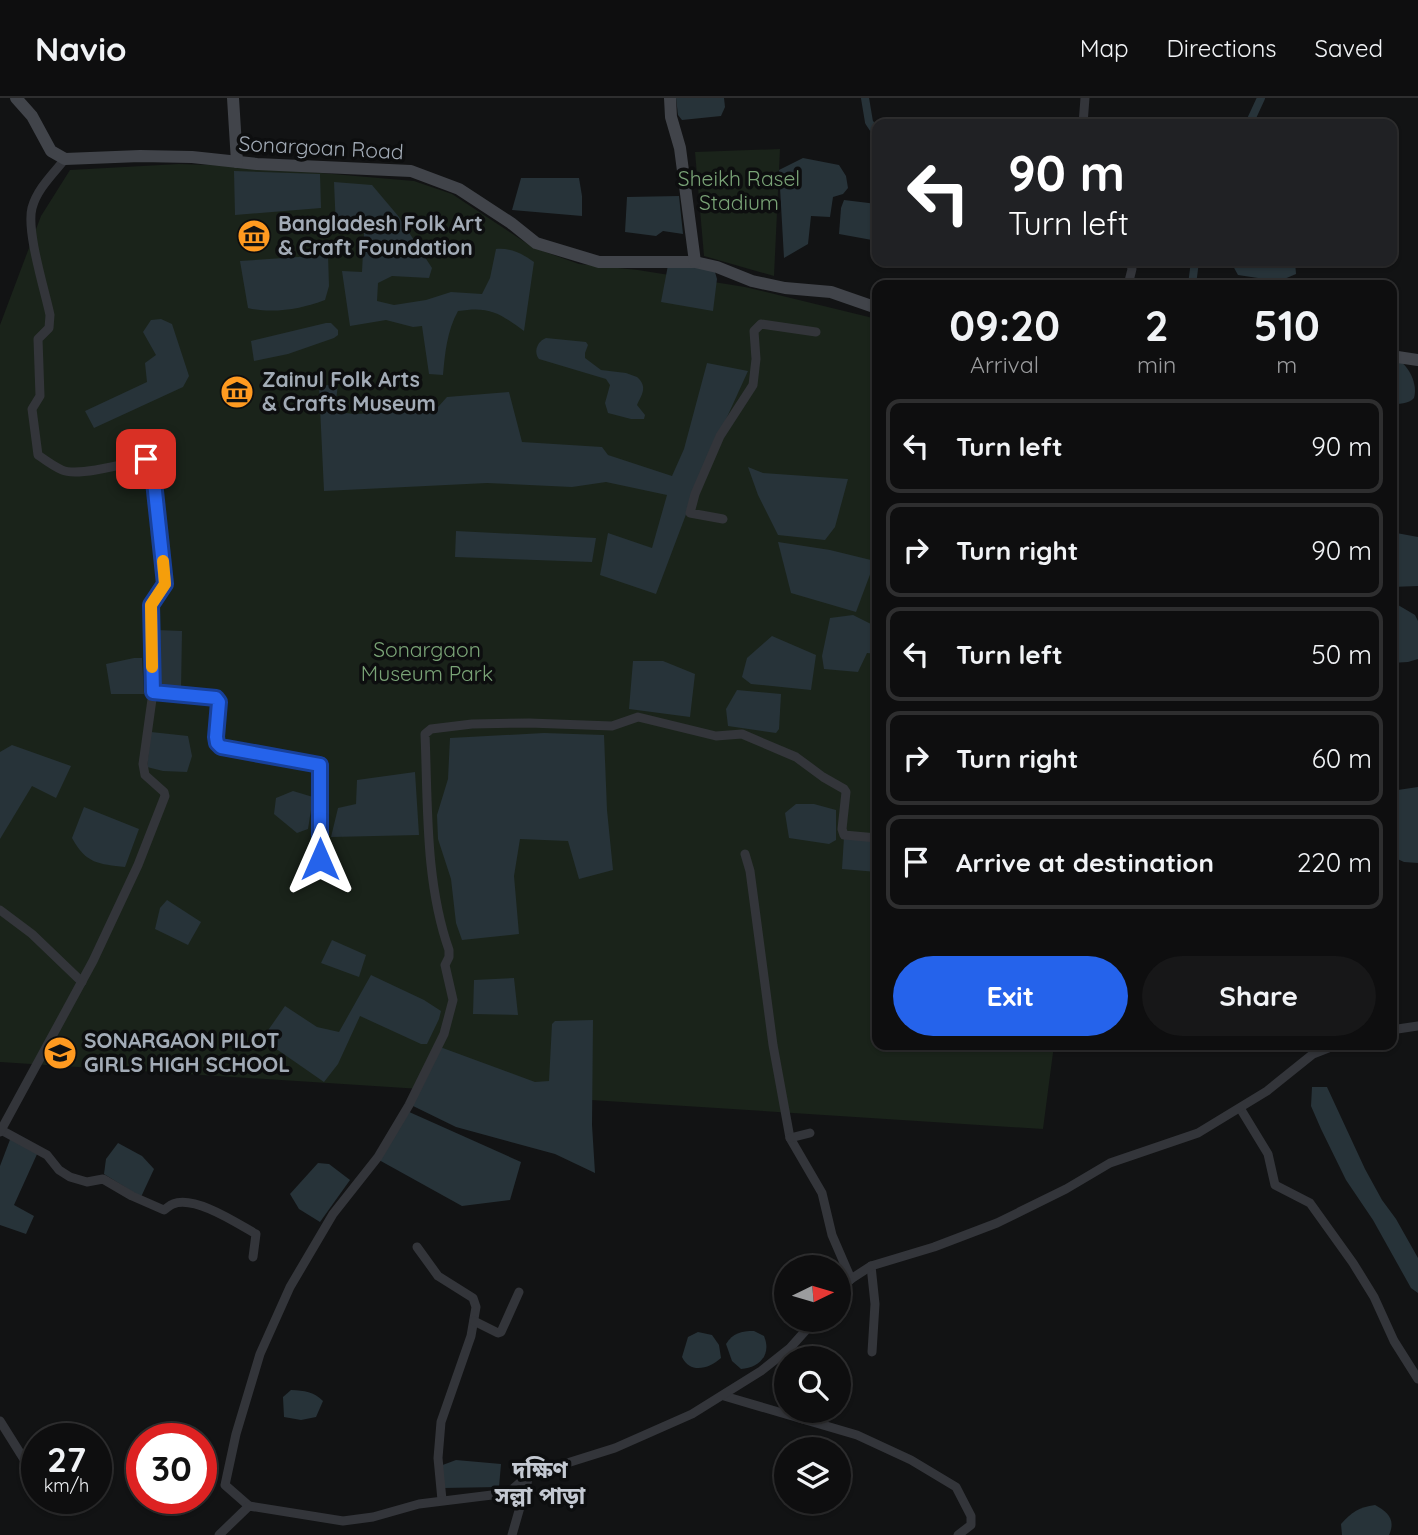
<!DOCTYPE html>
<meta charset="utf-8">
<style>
body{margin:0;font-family:Quicksand,"Noto Sans Bengali",sans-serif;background:#171718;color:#f1f3f6;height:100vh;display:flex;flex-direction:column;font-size:26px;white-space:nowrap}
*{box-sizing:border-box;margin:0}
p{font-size:23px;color:#9b9c9e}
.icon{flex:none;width:38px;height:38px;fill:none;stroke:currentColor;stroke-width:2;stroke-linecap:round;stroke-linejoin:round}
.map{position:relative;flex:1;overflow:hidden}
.side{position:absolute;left:872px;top:182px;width:525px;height:770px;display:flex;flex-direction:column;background:#0e0e0f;border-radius:14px;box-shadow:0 2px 5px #0004,0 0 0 2px #2e2e2f}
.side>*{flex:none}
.banner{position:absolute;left:872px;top:21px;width:525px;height:147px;border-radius:14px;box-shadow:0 2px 5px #0004,0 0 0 2px #2e2e2f;background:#202124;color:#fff;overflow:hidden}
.needle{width:46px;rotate:85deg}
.tools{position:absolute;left:774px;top:1157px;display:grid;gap:14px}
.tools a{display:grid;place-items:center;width:77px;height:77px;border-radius:50%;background:#0e0e0f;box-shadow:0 2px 5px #0004,0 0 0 2px #2e2e2f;font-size:35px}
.speed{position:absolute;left:21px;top:1325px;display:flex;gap:14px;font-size:35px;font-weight:700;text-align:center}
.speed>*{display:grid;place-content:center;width:91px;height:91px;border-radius:50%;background:#0e0e0f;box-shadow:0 2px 5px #0004,0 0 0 2px #2e2e2f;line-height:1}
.speed small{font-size:18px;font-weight:400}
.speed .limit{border:10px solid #d22;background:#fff;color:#111}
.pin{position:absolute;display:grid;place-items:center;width:60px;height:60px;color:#fff;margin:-30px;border-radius:14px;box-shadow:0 4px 10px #0006}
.me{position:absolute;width:77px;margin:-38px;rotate:0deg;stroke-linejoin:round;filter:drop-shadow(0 0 5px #0008)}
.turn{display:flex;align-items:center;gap:24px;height:147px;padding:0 21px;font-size:32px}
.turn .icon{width:91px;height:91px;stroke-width:2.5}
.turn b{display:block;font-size:49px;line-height:60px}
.eta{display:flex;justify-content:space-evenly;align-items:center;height:119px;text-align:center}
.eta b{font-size:42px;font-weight:800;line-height:49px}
.action{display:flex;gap:14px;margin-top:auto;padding:14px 21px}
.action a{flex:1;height:80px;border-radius:42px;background:#2563eb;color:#fff;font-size:28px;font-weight:800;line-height:80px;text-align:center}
.action a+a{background:#171718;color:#f1f3f6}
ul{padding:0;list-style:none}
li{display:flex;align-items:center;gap:21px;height:94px;margin:0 14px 10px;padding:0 7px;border:4px solid #2e2e2f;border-radius:14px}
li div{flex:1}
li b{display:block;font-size:26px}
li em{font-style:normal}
header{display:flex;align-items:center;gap:42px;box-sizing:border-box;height:98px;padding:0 35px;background:#0e0e0f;border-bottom:2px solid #2e2e2f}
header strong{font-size:33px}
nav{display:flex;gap:38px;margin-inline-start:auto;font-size:24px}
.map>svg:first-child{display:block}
.green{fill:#1a231a}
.water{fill:#273339}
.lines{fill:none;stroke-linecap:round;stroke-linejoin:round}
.canal{stroke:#273339;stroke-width:8}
.street{stroke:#33353a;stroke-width:9}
.secondary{stroke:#41444a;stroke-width:12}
.route-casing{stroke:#184099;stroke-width:18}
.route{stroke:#2563eb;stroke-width:12}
.slow{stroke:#f59e0b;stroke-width:12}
.labels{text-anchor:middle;stroke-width:7;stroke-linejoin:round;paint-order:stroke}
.street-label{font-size:21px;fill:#a2abb6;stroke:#0d0e0f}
.park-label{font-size:21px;fill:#7aa477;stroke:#0d0e0f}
.poi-label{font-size:21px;font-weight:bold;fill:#a2abb6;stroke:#0d0e0f;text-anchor:start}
.neighbourhood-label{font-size:23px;font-weight:bold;fill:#c4c9d2;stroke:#0d0e0f}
</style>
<header>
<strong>Navio</strong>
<nav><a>Map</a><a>Directions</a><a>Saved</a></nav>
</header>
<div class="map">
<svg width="1418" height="1437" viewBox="0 0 1418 1437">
<rect width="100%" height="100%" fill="#121314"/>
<g class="green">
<polygon points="780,51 774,178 704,158 695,54"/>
<polygon points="179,66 239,68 414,83 452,96 534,150 579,166 638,172 745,189 877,221 877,947 1054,947 1043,1031 0,964 0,227 41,118 70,72"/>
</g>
<g class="water">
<polygon points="676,0 724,0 725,9 721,18 682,22 678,17"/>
<polygon points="803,60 839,67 846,78 848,90 843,96 833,99 830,119 811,118 808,146 784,160 779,72"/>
<polygon points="234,73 320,76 321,110 235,117"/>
<polygon points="521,80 579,80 582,98 582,118 512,112"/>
<path d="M334 84 372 87 399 119 432 170 429 180 392 178 378 185 377 203 394 207 426 202 451 194 482 196 490 180 496 151C512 150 521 155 534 164L524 233C499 215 490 208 458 213 447 233 445 255 443 277L429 276 422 228 413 229 386 222 350 228 342 173 362 174 364 134 336 131Z"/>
<polygon points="679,98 683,136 663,133 656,138 625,134 627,99"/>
<polygon points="844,102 877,106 877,140 872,142 839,136 841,110"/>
<path d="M328 157 329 188 325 202C302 211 272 216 248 210L240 163Z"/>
<polygon points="1233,163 1295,163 1296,176 1275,185 1258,180 1238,177 1233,168"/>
<polygon points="668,167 693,168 715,174 717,181 713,213 661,204"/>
<polygon points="161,221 172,226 189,278 183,289 94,330 85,313 147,284 145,265 156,257 143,234 151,222"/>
<polygon points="326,225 331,225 338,232 338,237 334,240 288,256 254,263 251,243"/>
<path d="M546 240 586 244 588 247 585 255V260L601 272 626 275 637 279C648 289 642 296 637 307L645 317 644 321H631L608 315 605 305 610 287 606 281 539 261C533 253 538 243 546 240Z"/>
<path d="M1398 262C1409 268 1418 286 1414 300 1409 306 1398 306 1391 306V263Z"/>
<polygon points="707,265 748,273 702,374 656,496 600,477 608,435 652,450 667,397 606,384 572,389 487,385 324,393 319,288 338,286 336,303 346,315 354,316 430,312 438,309 447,299 509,294 522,344 602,349 608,357 672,378 684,351"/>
<polygon points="748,369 763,375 848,381 835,429 825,442 778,437 758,397"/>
<polygon points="456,433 596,440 592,464 455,459"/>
<polygon points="1391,434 1418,439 1418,488 1391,489"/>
<polygon points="778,444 830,452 875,463 856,514 791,495"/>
<polygon points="1398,507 1415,517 1418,523 1418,561 1408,564 1391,565 1391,508"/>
<polygon points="853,517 877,529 877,556 867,555 858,574 824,571 822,558 830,520"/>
<polygon points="156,532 182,533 181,592 156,593"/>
<polygon points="772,538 816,557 811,592 751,586 742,579 747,560"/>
<polygon points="134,560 142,560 144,596 111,596 106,566"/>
<polygon points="633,563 663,563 695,576 690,619 629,611"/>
<polygon points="737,592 781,596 779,631 776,635 728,628 726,611"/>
<polygon points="151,634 188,638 192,658 187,674 163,673 147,669"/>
<polygon points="544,635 604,637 607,712 613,772 579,781 568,743 520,741 514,778 519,836 462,842 456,825 451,781 438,741 437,717 448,681 450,640"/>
<polygon points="12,647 71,668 56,700 32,688 0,741 0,654"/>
<polygon points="415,674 419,737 331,739 338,710 356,706 357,682"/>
<polygon points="1418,689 1418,765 1404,764 1391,758 1391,693"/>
<polygon points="293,693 313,699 308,731 297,735 274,716 276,700"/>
<polygon points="796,706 814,706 836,712 836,742 829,746 789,740 785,715"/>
<path d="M84 709 139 731 125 769C99 766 86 766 72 740Z"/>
<polygon points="844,739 877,742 877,774 842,771"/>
<polygon points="167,802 201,824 188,847 155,831 160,810"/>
<polygon points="332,842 366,857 359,879 321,865"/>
<polygon points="371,877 424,902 441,913 439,921 427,946 421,946 360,918 338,966 324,984 262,941 285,908 317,929 339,934"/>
<polygon points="514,880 518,917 473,916 474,882"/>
<polygon points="593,922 592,1027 595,1075 555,1056 456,1029 411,1007 440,949 535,984 549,983 552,926 555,923"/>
<polygon points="1312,989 1327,989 1365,1071 1382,1102 1396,1121 1418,1160 1418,1195 1411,1190 1373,1122 1346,1082 1321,1031 1311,1008"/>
<polygon points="407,1013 521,1064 510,1102 462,1108 379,1062"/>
<polygon points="11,1039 38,1054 14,1107 34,1118 26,1136 0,1127 0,1068"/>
<polygon points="118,1045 142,1058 154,1071 141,1099 104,1076 106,1061"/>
<polygon points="318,1065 329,1066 350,1082 320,1124 299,1111 290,1096"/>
<path d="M754 1233 764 1238C772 1257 759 1270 741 1271L732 1263 726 1246C733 1235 741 1233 754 1233Z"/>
<path d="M698 1234 712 1237 719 1247 721 1260C709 1271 690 1276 682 1259L688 1239Z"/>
<path d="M291 1292C305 1293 313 1293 323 1303L316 1319 301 1322 284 1319 283 1299Z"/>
<polygon points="456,1362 501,1366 499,1389 443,1390 440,1368"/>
<path d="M1375 1407C1388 1414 1396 1422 1389 1437H1342L1341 1426C1352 1414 1359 1409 1375 1407Z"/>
</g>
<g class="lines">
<g class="canal">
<polyline points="865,0 869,24 877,36"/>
<polyline points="1249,26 1261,0"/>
<polyline points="1192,187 1195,163"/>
</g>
<g class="street">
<polyline points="1083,26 1085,0"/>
<polyline points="1128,187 1132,171 1130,163"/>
<polyline points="723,421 690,415 695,396 720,338 753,287 756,261 754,233 761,226 816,234"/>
<polyline points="153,594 216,600 219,604 216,639 217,645 221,648 320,667 320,761"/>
<polyline points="745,756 750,773 773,947 790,1040 822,1095 832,1137 851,1181"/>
<polyline points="0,812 32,836 82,884"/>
<polyline points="1391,932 1418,928"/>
<polyline points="1358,947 1363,947"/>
<polyline points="1240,1010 1268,1056 1275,1087 1310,1105 1353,1165 1374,1199 1394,1243 1418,1281"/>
<path d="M1 1032 47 1057 59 1072 70 1079 87 1084 103 1081 132 1098 164 1112C167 1110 170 1107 173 1106 195 1097 238 1126 256 1136L253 1159"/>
<path d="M0 1034 93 863 138 767 165 698 164 694 145 677 143 666 153 594 151 507 165 486 152 365 146 361C128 365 78 379 62 372 53 368 45 362 38 357L32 311 40 298 38 241 49 230 50 217C45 193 26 133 32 110 37 91 53 76 65 61"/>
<polyline points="790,1040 810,1035"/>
<polyline points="417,1149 438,1178 473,1200 476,1209 471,1238 441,1324 438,1360 442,1402"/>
<polyline points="871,1168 875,1206 872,1254"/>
<polyline points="838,1195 851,1181 871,1168 934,1149 997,1125 1066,1091 1110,1065 1198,1035 1267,993 1313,956 1336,947"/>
<polyline points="474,1223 498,1235 501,1234 519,1194"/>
<polyline points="724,1298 857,1337 911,1362 956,1389 971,1418 971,1427 958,1437"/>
<polyline points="0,1323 37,1382"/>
<path d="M249 1408 225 1387 236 1336 260 1256 290 1189 333 1116 378 1059 409 1007 444 936 453 902 445 867 449 859V852C425 784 428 707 425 636L431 631 472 626 529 625 612 628 638 619 716 638 742 636 796 659 823 679 844 691 846 694 842 731 844 737 877 740"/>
<polyline points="219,1437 249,1408 343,1423 373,1419 419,1406 508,1395 529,1377 615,1350 692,1316 761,1273 790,1250 815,1222"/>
<polyline points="512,1437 529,1378"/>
</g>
<g class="secondary">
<polyline points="16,0 32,18 51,53 65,61 140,58 192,59 257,66 411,73 459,91 511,125 536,145 599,164 695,164 717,169 752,183 785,190 831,194 877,210"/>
<polyline points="233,0 237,64"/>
<polyline points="670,0 671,19 680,50 695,164"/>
<polyline points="1391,258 1418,262"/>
</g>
</g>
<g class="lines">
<defs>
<polyline id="route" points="146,361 152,365 165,486 151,507 153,594 216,600 219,604 216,639 217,645 221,649 320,667 320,761"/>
</defs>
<use href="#route" class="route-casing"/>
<use href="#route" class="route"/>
<polyline class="slow" points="152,569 151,507 165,486 163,463"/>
</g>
<defs>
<symbol id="museum-disc" viewBox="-11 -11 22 22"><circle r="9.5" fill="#ff9a20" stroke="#0d0e0f"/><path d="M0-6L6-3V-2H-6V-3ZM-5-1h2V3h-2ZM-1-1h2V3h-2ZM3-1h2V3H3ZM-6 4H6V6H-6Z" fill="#111"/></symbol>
<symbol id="school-disc" viewBox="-11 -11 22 22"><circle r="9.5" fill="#ff9a20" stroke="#0d0e0f"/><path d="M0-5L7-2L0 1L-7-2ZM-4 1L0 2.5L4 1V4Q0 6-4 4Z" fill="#111"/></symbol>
</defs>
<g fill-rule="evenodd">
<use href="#museum-disc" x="235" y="119" width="38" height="38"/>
<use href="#museum-disc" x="218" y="275" width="38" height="38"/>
<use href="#school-disc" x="41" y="936" width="38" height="38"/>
</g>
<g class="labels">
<g class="street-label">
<text transform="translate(321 50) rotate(3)" y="7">Sonargoan Road</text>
</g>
<g class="park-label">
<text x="739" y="88">Sheikh Rasel<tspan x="739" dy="24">Stadium</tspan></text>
<text x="427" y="559">Sonargaon<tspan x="427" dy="24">Museum Park</tspan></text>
</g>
<g class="poi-label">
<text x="278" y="133">Bangladesh Folk Art<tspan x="278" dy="24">&amp; Craft Foundation</tspan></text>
<text x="262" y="289">Zainul Folk Arts<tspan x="262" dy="24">&amp; Crafts Museum</tspan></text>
<text x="84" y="950">SONARGAON PILOT<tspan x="84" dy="24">GIRLS HIGH SCHOOL</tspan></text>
</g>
<g class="neighbourhood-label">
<text x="540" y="1380">দক্ষিণ<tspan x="540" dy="26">সল্লা পাড়া</tspan></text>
</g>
</g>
</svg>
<div class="tools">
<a><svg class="needle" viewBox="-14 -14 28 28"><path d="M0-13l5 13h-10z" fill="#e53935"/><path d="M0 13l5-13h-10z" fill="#9b9c9e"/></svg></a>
<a><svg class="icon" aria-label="search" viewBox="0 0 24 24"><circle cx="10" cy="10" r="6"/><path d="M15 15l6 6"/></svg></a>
<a><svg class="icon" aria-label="layers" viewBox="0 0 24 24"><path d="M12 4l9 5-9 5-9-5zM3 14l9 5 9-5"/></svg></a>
</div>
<div class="speed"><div>27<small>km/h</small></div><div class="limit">30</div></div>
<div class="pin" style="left:146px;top:361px;background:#d93025"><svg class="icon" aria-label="arrive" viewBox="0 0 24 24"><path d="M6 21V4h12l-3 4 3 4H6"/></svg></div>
<svg class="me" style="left:320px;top:761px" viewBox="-20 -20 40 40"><path d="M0-17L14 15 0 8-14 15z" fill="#2563eb" stroke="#fff" stroke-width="4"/></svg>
<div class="banner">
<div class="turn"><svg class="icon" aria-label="left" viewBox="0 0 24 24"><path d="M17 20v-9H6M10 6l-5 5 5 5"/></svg><div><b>90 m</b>Turn left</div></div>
</div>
<section class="side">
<div class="eta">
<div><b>09:20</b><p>Arrival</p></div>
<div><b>2</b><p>min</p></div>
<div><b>510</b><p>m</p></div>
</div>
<ul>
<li><svg class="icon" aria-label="left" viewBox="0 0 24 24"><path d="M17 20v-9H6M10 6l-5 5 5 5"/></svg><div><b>Turn left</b></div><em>90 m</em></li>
<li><svg class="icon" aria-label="right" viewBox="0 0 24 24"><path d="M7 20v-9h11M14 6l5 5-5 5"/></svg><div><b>Turn right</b></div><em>90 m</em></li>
<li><svg class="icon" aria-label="left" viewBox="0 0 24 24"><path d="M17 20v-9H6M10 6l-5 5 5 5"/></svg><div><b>Turn left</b></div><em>50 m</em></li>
<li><svg class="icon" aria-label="right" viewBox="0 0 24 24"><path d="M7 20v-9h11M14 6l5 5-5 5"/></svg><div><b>Turn right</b></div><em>60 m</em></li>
<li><svg class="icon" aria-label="arrive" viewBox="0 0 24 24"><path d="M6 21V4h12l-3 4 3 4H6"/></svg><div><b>Arrive at destination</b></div><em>220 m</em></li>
</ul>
<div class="action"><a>Exit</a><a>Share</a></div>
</section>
</div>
